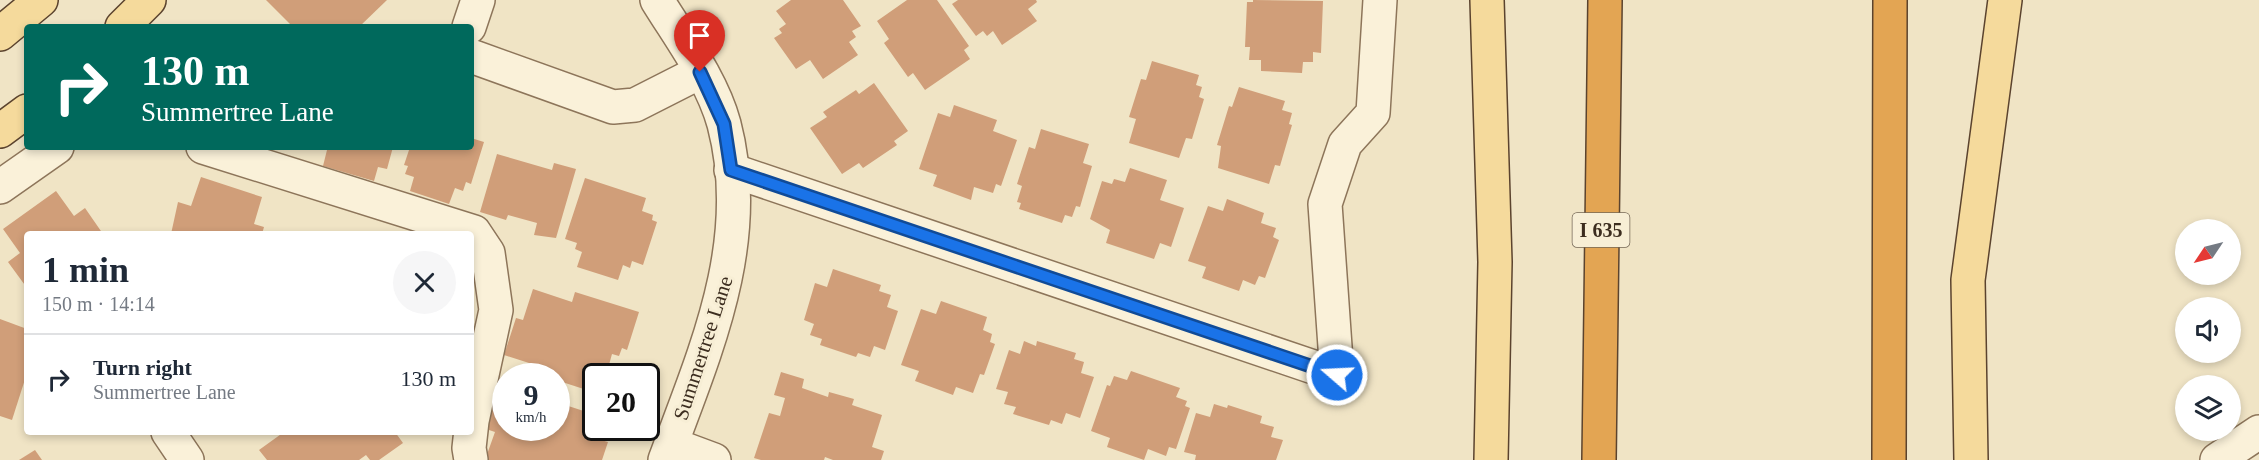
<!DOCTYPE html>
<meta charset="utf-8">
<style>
body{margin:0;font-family:Georgia,serif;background:#f6f6f7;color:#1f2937;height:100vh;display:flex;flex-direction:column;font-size:22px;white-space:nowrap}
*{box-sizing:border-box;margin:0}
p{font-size:20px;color:#747a83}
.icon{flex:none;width:33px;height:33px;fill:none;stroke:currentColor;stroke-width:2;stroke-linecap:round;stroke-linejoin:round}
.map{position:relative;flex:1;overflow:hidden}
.drawer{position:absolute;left:24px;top:231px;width:450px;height:204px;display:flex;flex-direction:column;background:#fff;border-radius:6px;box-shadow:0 3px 9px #0003}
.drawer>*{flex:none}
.top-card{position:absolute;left:24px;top:24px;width:450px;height:126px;border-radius:6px;box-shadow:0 3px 9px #0003;background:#00695c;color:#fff;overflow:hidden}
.needle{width:39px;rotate:235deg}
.controls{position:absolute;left:2175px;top:219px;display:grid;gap:12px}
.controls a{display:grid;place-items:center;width:66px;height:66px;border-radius:50%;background:#fff;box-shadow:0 3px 9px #0003;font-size:30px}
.speed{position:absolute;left:492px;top:363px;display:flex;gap:12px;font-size:30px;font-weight:700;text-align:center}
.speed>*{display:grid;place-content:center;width:78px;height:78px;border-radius:50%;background:#fff;box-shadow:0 3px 9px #0003;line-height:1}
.speed small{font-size:15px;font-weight:400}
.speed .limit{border:3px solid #111;border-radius:9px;background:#fff;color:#111}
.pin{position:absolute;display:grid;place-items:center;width:51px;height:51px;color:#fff;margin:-62px -26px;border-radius:50% 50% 50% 0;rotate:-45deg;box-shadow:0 0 6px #0007}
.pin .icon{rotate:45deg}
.me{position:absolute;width:66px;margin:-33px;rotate:289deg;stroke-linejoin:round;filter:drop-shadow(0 0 4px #0008)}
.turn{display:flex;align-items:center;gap:21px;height:126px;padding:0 18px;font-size:27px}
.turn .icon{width:78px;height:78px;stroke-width:2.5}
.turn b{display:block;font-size:42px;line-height:51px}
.round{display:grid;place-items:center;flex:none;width:63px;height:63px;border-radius:32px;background:#f6f6f7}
.head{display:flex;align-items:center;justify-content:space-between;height:102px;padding:0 18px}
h1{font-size:36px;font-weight:600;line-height:45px}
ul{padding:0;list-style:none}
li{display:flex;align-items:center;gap:18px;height:90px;padding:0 18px;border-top:2px solid #e0e1e3}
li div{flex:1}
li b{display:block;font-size:22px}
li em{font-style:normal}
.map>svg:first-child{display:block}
.building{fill:#d09e79}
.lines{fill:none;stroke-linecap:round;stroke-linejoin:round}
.minor-casing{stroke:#8d755a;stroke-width:36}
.major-casing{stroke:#5b432e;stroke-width:36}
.highway-casing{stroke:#5b432e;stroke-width:36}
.minor{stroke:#faf1d9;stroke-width:33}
.major{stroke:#f5da9c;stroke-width:33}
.highway{stroke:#e3a553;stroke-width:33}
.route-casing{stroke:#114b97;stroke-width:15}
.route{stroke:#1a73e8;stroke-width:10}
.labels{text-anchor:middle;stroke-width:6;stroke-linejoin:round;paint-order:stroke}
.shield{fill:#f7eed5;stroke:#746756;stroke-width:1.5}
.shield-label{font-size:20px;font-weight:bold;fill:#3c2d1f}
.street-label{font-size:21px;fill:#3c2d1f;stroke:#f7eed5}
</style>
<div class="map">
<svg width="2259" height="460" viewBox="0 0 2259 460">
<rect width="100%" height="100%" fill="#f0e4c5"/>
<g class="building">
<polygon points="266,0 387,0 359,27 293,27"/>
<polygon points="791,0 843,0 861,26 852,31 856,37 849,42 858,55 823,79 810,60 796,69 774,38 782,33 779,29 786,24 776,11"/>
<polygon points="907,0 937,0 969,46 964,50 970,59 925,90 913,73 908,77 884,43 889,39 877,21"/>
<polygon points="958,0 1036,0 1037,2 1028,9 1037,21 1002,45 993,31 987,36 983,31 976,36 952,4"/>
<polygon points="1253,0 1323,1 1321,53 1313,52 1313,62 1303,62 1302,73 1261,71 1261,60 1249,60 1250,47 1245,47 1247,2 1253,2"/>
<polygon points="1152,61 1199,75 1196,85 1202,87 1199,97 1204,99 1192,139 1186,138 1179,158 1129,143 1136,119 1129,117 1141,79 1146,80"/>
<polygon points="874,83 908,131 894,141 897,145 863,168 859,163 842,174 810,128 827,117 823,112 856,90 859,94"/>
<polygon points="1239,87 1285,101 1282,110 1292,113 1289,124 1292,125 1280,166 1275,165 1269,184 1218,168 1221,146 1217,145 1229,106 1232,107"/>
<polygon points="954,105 997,120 993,131 1017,140 1001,186 996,184 993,193 974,187 971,200 933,186 937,175 919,169 938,113 950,117"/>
<polygon points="1041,129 1089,144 1083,163 1092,166 1080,207 1076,206 1072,217 1065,215 1062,223 1019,209 1021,203 1017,202 1022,186 1017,184 1029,147 1035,149"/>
<polygon points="471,138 484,142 471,184 466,182 463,191 455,188 449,204 410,191 414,177 405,174 408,166 404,165 410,147 471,147"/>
<polygon points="321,147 393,147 387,169 378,167 374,181 323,166 327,150"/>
<polygon points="497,154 552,170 554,163 576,169 556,238 534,235 537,223 508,215 506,220 480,212"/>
<polygon points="1130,168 1167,180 1160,200 1184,208 1171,247 1160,243 1154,259 1106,243 1110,230 1090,219 1102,181 1112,184 1114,179 1125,182"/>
<polygon points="201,177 262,197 254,224 264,227 262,234 171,234 178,202 191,206"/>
<polygon points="585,178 646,198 642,211 653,215 652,220 657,222 643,265 632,261 630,268 623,265 618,280 577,267 582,252 575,249 577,243 565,239"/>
<polygon points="56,191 74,216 85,208 103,234 27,234 27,288 8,262 20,253 3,229"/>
<polygon points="1227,199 1264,213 1261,223 1276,228 1273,237 1279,240 1265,278 1259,276 1255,285 1243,280 1239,291 1202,278 1206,267 1188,261 1208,206 1223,211"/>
<polygon points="833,269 881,285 879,291 891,295 887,307 898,311 885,350 874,346 870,357 858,353 856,357 820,345 822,339 810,335 814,324 804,320 815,283 827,287"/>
<polygon points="533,289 572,302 575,292 639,312 627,350 622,348 619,356 612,354 607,372 613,374 612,376 596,376 596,393 556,380 556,376 553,376 554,371 504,355 516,318 523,320"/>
<polygon points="941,301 987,317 983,330 992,334 990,342 995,344 984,375 980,374 973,393 956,387 953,395 915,381 919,371 901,365 921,309 936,314"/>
<polygon points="0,319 27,329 27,373 12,420 0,416"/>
<polygon points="1024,341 1036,346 1037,341 1076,353 1074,359 1084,362 1081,373 1094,377 1080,418 1066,413 1062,424 1051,420 1049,425 1013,414 1016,407 1004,404 1008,392 996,389 1009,350 1020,354"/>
<polygon points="1131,371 1180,388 1176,397 1187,401 1185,406 1190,408 1176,449 1169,447 1166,456 1148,449 1144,460 1107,447 1110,438 1091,431 1107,385 1110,386 1114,376 1127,380"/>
<polygon points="781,372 804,379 802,388 828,397 829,392 854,399 852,405 882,415 872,447 884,451 881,460 833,460 825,457 824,460 761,460 754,458 769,413 780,416 785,398 774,395"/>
<polygon points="493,395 506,399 506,428 556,428 556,402 596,415 596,428 611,428 610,430 605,428 601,440 608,442 602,460 485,460 495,432 483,428"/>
<polygon points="1214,404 1227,408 1228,405 1262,416 1260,423 1274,427 1271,437 1283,440 1276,460 1195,460 1196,455 1184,452 1196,413 1210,417"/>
<polygon points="284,432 395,432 403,443 379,460 370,460 366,455 359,460 267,460 259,450"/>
<polygon points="35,450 42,460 19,460"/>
</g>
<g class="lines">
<defs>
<g id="minor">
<path d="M657 0C681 39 712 80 724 124 755 242 705 352 665 460"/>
<polyline points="469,27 478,0"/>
<polyline points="471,56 613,107 635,105 700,72"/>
<polyline points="203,147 474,232 488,253 496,310 472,421 469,448 471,460"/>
<polyline points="731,170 1337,375 1325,204 1345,144 1373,113 1380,0"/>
<polyline points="0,187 57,147"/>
<polyline points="168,432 187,460"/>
<polyline points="671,444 714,460"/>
<polyline points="2217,460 2259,432"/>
</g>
<g id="major">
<polyline points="1487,0 1495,262 1491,460"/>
<polyline points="122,27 149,0"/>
<polyline points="0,34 41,0"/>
<polyline points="0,131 27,111"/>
<polyline points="1971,460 1968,280 2005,0"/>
</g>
<g id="highway">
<polyline points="1599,460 1605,0"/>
<polyline points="1889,460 1890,0"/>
</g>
</defs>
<use href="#minor" class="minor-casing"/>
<use href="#major" class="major-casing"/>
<use href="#highway" class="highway-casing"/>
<use href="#minor" class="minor"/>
<use href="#major" class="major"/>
<use href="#highway" class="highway"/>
</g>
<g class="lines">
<defs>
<polyline id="route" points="700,72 724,124 731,170 1337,375"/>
</defs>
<use href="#route" class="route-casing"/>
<use href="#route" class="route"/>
</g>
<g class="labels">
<rect class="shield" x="1572.5" y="213" width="57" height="34" rx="4.5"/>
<g class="shield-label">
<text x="1601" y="237">I 635</text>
</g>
<g class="street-label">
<text transform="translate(703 348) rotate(-72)" y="7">Summertree Lane</text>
</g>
</g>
</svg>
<div class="controls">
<a><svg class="needle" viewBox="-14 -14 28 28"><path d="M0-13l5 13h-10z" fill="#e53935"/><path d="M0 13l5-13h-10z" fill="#747a83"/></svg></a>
<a><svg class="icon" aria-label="sound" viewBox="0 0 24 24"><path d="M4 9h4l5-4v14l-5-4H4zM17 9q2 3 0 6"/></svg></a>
<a><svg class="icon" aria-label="layers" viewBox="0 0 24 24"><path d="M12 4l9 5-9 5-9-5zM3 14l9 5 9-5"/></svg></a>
</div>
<div class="speed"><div>9<small>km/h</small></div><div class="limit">20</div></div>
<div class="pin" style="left:700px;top:72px;background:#d93025"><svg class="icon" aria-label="arrive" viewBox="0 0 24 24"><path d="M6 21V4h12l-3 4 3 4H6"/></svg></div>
<svg class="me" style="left:1337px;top:375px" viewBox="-20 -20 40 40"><circle r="17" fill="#1a73e8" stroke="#fff" stroke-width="3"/><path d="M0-11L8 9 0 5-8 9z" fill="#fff"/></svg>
<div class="top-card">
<div class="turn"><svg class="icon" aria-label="right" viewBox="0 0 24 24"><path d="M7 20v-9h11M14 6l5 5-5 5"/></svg><div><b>130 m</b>Summertree Lane</div></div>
</div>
<section class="drawer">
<div class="head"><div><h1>1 min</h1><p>150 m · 14:14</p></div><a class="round"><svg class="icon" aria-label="close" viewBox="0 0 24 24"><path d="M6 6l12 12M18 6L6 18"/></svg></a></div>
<ul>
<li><svg class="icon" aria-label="right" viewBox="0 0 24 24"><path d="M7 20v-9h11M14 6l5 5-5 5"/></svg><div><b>Turn right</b><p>Summertree Lane</p></div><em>130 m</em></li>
</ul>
</section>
</div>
